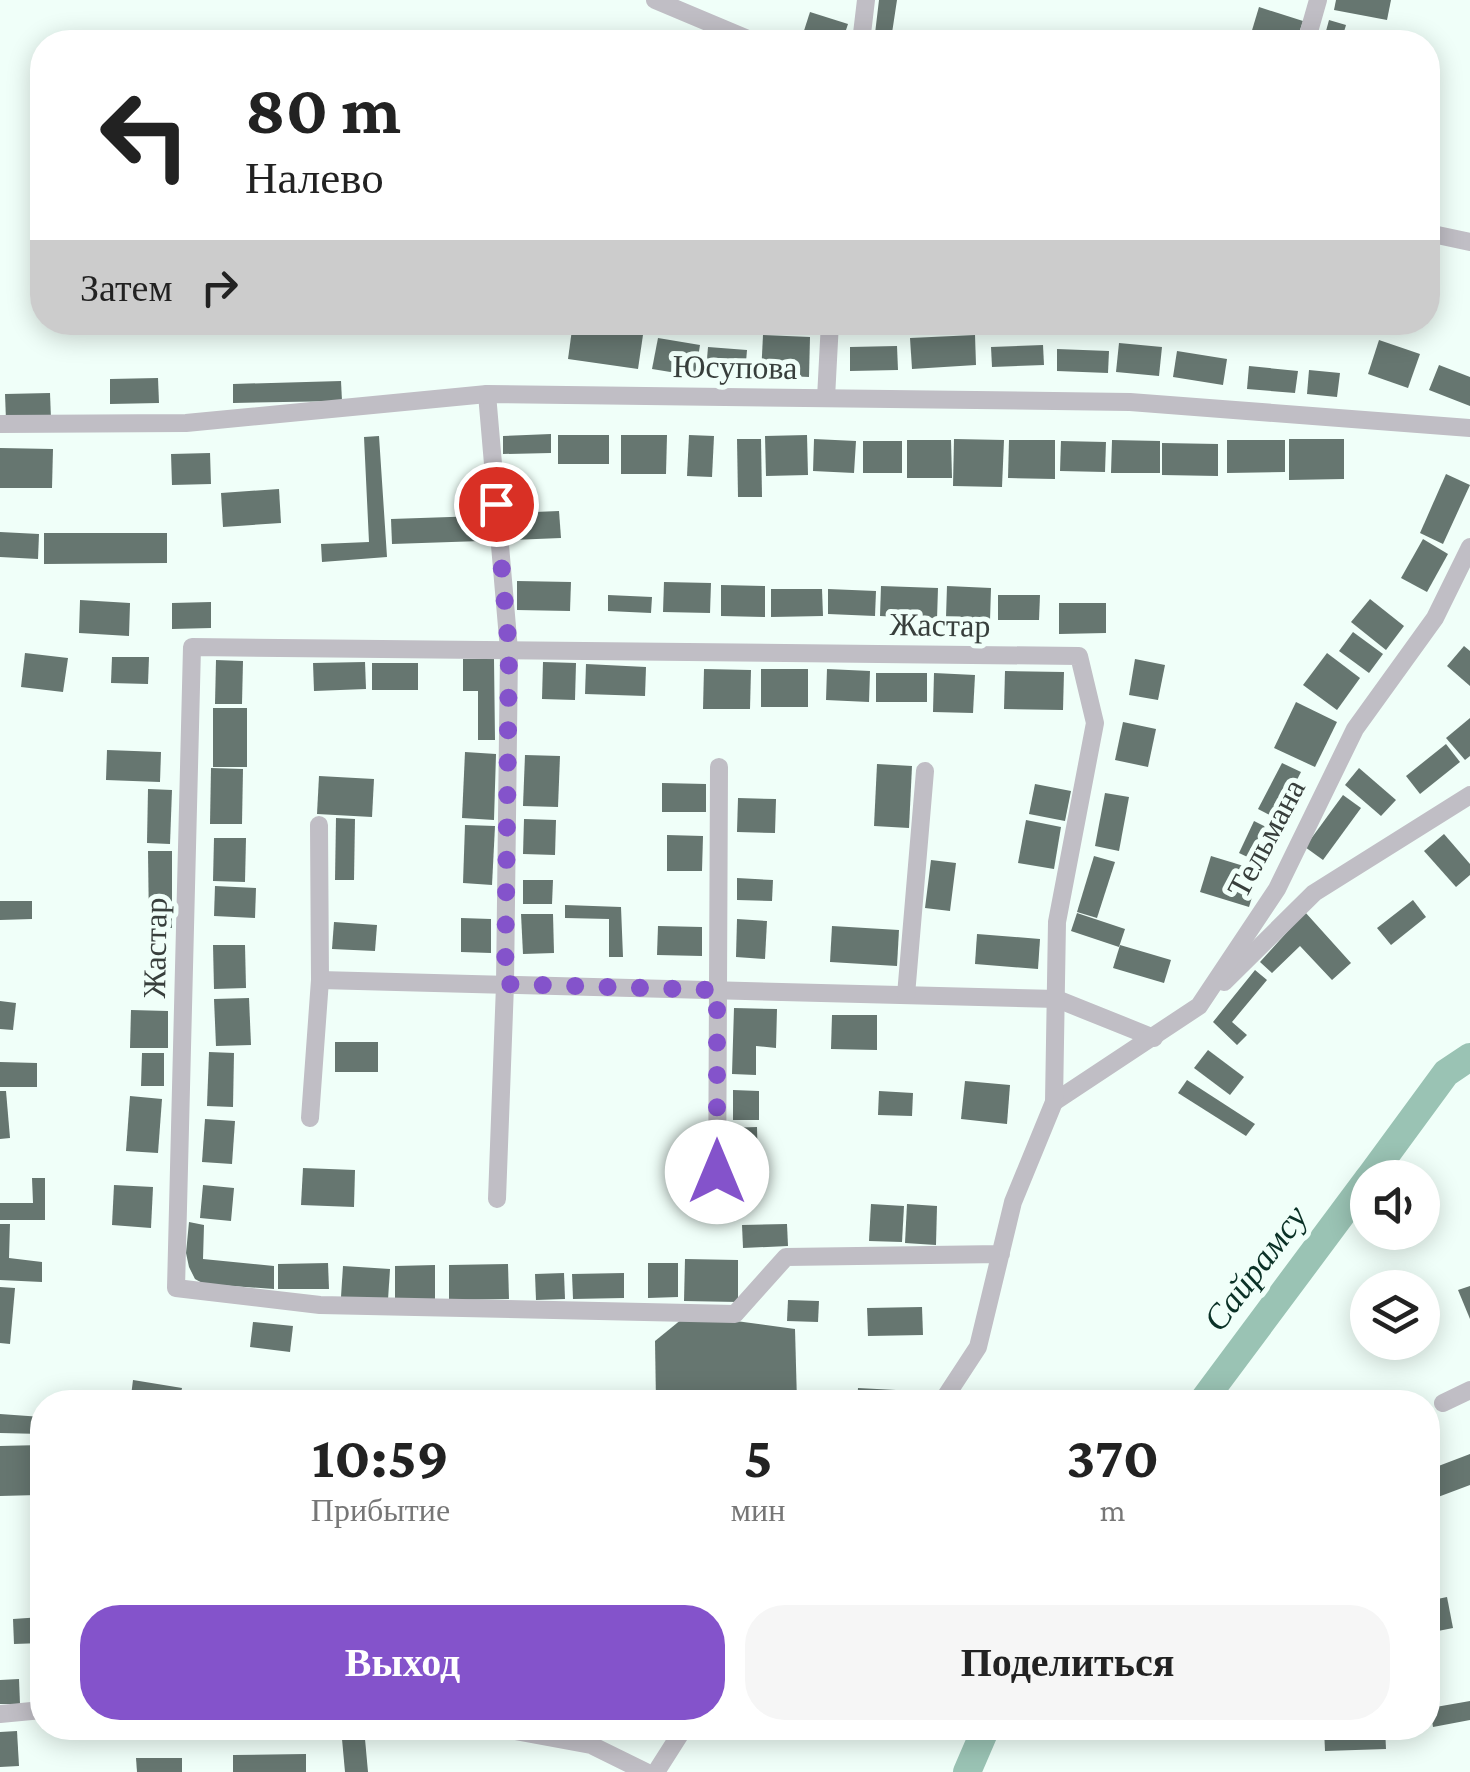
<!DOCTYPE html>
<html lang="ru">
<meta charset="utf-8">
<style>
body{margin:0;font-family:"Crimson Pro",serif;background:#f6f6f6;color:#222;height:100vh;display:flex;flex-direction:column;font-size:38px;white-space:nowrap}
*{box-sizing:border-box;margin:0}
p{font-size:32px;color:#767676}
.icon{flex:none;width:55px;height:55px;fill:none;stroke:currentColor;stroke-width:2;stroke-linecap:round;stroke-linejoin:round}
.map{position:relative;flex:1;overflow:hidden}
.details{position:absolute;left:30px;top:1390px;width:1410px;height:350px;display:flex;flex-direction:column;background:#fff;border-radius:40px;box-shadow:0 5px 25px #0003}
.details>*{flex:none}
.banner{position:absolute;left:30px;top:30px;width:1410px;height:305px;border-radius:40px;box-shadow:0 5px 25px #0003;background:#fff;color:#222;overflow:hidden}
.controls{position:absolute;left:1350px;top:1160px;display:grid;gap:20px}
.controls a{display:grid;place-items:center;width:90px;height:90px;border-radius:50%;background:#fff;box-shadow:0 5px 25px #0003;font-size:50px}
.pin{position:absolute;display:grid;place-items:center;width:85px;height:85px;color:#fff;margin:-42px;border:5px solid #fff;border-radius:50%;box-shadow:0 2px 10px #0007}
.me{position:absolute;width:110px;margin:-55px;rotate:0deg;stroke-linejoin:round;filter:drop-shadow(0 0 8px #0008)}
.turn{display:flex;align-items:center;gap:35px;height:210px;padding:0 50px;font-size:45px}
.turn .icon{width:130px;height:130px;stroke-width:2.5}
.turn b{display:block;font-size:70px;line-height:85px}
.then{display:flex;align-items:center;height:95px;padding:0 50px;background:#0003;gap:20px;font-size:38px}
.eta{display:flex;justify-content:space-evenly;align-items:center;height:170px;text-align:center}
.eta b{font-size:60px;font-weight:700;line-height:70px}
.cta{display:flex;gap:20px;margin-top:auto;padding:20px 50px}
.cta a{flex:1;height:115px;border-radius:40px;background:#8453cb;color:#fff;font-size:40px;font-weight:700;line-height:115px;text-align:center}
.cta a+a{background:#f6f6f6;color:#222}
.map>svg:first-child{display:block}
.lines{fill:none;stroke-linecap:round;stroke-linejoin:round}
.river{stroke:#9ac3b4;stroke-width:28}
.building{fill:#667670}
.minor{stroke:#c0bec5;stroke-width:18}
.route{stroke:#8453cb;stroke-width:18;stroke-dasharray:0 32.4}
.labels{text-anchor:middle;stroke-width:10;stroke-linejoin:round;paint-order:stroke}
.street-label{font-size:32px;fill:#383f3c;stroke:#f0fff9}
.water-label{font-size:35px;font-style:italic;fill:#0a3126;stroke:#f0fff9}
</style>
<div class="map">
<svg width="1470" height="1772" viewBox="0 0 1470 1772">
<rect width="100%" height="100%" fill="#f0fff9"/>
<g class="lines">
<g class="river">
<polyline points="1369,1178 1446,1073 1470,1057"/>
<polyline points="1202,1402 1368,1179"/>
<polyline points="967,1772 986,1728"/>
</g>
</g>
<g class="building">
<polygon points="879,0 897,0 892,33 926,42 874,42"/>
<polygon points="1336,0 1391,0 1387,20 1334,10"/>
<polygon points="1259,7 1303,21 1296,42 1267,42 1250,37"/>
<polygon points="810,12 848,24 842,42 801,40"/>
<polygon points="1329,20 1346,25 1341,42 1323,42"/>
<polygon points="573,322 644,328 638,369 568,359"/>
<polygon points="763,335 810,337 809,377 761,375"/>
<polygon points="975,335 976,365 912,369 910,338"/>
<polygon points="658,338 700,345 695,376 652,369"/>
<polygon points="1379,340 1420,354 1408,388 1368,374"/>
<polygon points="1119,343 1162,347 1159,376 1116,372"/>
<polygon points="1043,345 1044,365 992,367 991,347"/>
<polygon points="897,346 898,370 850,371 850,347"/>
<polygon points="708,347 747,350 745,374 706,371"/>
<polygon points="1057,349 1109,351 1108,373 1057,371"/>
<polygon points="1177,351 1227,359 1223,385 1173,377"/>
<polygon points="1439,365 1470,377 1470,406 1429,390"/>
<polygon points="1249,366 1298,371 1295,393 1247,389"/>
<polygon points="1309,370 1340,373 1337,397 1307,394"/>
<polygon points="158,378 159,403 110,404 110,379"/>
<polygon points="341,381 342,401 233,403 233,384"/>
<polygon points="50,393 51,419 6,420 5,394"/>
<polygon points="551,434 551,453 503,454 503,436"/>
<rect x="558" y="435" width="51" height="29"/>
<polygon points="621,435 667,435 666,474 621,474"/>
<polygon points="689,435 714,436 712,477 687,476"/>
<polygon points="807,435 808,475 766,476 765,436"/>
<polygon points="379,436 387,557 322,562 321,544 369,542 364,437"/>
<polygon points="737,439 761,439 762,497 738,497"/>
<polygon points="814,439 856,441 854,473 813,471"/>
<polygon points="954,439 1004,440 1002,487 953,486"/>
<polygon points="1289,439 1344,439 1344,479 1289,480"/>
<polygon points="907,440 951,440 952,478 907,478"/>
<polygon points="1009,440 1055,440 1055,479 1008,478"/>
<polygon points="1112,440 1160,441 1160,473 1111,473"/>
<polygon points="1227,440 1285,440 1285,472 1227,473"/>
<rect x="863" y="441" width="39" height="32"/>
<polygon points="1061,441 1106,442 1105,472 1060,471"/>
<polygon points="1162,443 1218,444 1218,476 1162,475"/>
<polygon points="0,448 53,449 52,488 0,488"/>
<polygon points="210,453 211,484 172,485 171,454"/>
<polygon points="1446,474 1470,485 1443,544 1420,533"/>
<polygon points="279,489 281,523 223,527 221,493"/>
<polygon points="559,511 561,538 512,540 510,513"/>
<polygon points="480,516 481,541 392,544 391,519"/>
<polygon points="0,532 39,534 38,559 0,557"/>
<polygon points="44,533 167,533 167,563 44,564"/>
<polygon points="1423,539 1448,554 1427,592 1401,578"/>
<polygon points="517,581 571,582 570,611 517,610"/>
<polygon points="664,582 711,583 710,613 663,612"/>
<polygon points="721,585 765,586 765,617 721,616"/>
<polygon points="881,586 938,588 937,619 880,616"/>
<polygon points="947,586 991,588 990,620 946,617"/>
<polygon points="771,589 822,589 823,616 771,617"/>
<polygon points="828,589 876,591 875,616 828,614"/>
<polygon points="608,595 652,597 651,613 608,611"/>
<polygon points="998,595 1040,595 1039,620 998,620"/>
<polygon points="1370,599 1404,626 1386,650 1351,622"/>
<polygon points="80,600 130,603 129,636 79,633"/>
<polygon points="211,602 211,628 172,629 172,603"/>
<polygon points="1059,603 1106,603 1106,633 1059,634"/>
<polygon points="1353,632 1383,654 1369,673 1339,651"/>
<polygon points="1464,646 1470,651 1470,686 1447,666"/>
<polygon points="25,653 68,658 63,692 21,687"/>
<polygon points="1327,653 1360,678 1337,710 1303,685"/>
<polygon points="112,657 149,657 148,684 111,683"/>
<polygon points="463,659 494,659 495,740 478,740 478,691 463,691"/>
<polygon points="1135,659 1165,665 1158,700 1129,695"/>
<polygon points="216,660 243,661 242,704 215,704"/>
<polygon points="365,662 366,689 314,691 313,663"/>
<polygon points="543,662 576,663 575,700 542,699"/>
<rect x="372" y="663" width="46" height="27"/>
<polygon points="586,664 646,667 645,696 585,694"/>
<polygon points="704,669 751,670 750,709 703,709"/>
<rect x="761" y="669" width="47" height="38"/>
<polygon points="827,669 870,671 869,702 826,700"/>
<polygon points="1005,671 1064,672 1063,710 1004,709"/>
<rect x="876" y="673" width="51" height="29"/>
<polygon points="934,673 975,675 973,713 933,712"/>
<polygon points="1296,702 1337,722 1315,767 1274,748"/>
<rect x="213" y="708" width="34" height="59"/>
<polygon points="1470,718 1470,756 1465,760 1446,738"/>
<polygon points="1123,722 1156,729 1148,767 1115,760"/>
<polygon points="1446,744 1460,762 1420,794 1406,776"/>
<polygon points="107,750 161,752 160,782 106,780"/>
<polygon points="465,752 496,754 494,820 462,818"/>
<polygon points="525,755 560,756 558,807 523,806"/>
<polygon points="1282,763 1301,772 1277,819 1258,809"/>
<polygon points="877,764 912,766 909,828 874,826"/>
<polygon points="211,768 243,769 242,824 210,824"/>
<polygon points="1359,768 1396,800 1381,816 1345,785"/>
<polygon points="319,776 374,779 372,817 317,814"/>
<polygon points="662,783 706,784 706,812 662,812"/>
<polygon points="1035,784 1071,791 1065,821 1029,814"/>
<polygon points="148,789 172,790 170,844 147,843"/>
<polygon points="1105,793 1129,797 1119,851 1095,846"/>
<polygon points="1343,795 1361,808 1323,860 1305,847"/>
<polygon points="738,798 776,799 775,833 737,832"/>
<polygon points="336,818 355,819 354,880 335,880"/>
<polygon points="524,819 556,820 555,855 523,854"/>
<polygon points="1026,820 1061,827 1054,869 1018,863"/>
<polygon points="1254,821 1272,830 1256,861 1239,853"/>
<polygon points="465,825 495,826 492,885 463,883"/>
<polygon points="1444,834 1470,864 1470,875 1456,887 1424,851"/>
<polygon points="667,835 703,836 702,871 667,871"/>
<polygon points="214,838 246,838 245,882 213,881"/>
<polygon points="148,851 172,851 172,928 149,928"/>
<polygon points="1094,856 1115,862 1097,918 1077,912"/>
<polygon points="1211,856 1260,871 1249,907 1200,892"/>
<polygon points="931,860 956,863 950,911 925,908"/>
<polygon points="737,878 773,880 772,901 737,900"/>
<polygon points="523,880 553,880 552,904 523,904"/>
<polygon points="215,886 256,888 255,918 214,916"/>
<polygon points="1413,900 1426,917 1391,945 1377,928"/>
<polygon points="0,901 32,901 32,919 0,920"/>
<polygon points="565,905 621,907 623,957 609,957 609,919 565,918"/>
<polygon points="1305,912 1351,963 1332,980 1300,946 1272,973 1260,962"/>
<polygon points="1077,913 1125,929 1119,947 1071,931"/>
<polygon points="521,914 553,914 554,953 523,954"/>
<polygon points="461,918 491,919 491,953 461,952"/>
<polygon points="737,919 767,921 765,959 736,957"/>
<polygon points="334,922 377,925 375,951 332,949"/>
<polygon points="658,926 702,927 702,956 657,955"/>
<polygon points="832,926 899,930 897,966 830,962"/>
<polygon points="977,934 1040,939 1038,969 975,964"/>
<polygon points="213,945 245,945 246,988 214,989"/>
<polygon points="1120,945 1171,960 1164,983 1113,968"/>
<polygon points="1255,970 1267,980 1232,1022 1247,1035 1237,1045 1213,1022"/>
<polygon points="249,998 251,1045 216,1046 214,999"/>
<polygon points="0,1001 16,1003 13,1030 0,1029"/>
<polygon points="734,1008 777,1009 776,1048 756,1046 756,1075 732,1074"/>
<polygon points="131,1010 168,1011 168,1048 130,1048"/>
<polygon points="832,1015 877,1015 877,1050 831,1049"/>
<rect x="335" y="1042" width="43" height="30"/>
<polygon points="1208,1050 1244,1077 1230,1095 1194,1068"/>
<polygon points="209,1052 234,1053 233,1107 207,1106"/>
<polygon points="142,1053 164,1053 164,1086 141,1086"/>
<polygon points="0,1062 37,1063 37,1087 0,1087"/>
<polygon points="1187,1080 1255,1124 1246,1136 1178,1093"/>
<polygon points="965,1081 1010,1085 1007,1124 961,1119"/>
<polygon points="733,1090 759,1091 759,1120 733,1120"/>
<polygon points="0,1091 6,1091 10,1138 0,1139"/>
<polygon points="879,1091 913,1093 912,1116 878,1115"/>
<polygon points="130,1096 162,1099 158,1153 126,1151"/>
<polygon points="205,1119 235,1121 232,1164 202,1162"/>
<polygon points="757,1127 758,1171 728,1172 727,1128"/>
<polygon points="303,1168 355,1170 354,1207 301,1205"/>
<polygon points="32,1178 45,1178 45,1220 0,1220 0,1203 33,1203"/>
<polygon points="114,1185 153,1187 151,1228 112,1225"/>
<polygon points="203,1185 234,1188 231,1221 200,1218"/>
<polygon points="871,1204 904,1206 902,1242 869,1241"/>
<polygon points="907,1204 937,1206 936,1245 905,1243"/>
<polygon points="189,1222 204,1225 203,1259 274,1266 274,1289 204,1284 195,1279 189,1267 186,1253"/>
<polygon points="0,1224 10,1224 9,1258 42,1262 42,1282 0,1280"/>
<polygon points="787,1224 788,1246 743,1248 742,1225"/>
<polygon points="685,1259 738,1260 738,1302 684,1301"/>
<polygon points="328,1263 329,1289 278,1289 278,1264"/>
<polygon points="648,1263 678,1263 678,1297 648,1298"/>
<polygon points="508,1264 509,1299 449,1300 449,1265"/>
<polygon points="435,1265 435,1299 395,1300 395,1266"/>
<polygon points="343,1266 390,1269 388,1300 341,1297"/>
<polygon points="564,1273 565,1299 536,1300 535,1274"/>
<polygon points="624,1273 624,1298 573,1299 572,1274"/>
<polygon points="1470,1286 1470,1319 1458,1290"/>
<polygon points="0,1287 15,1288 10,1344 0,1343"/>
<polygon points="788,1300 819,1301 818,1322 787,1321"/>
<polygon points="922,1307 923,1335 868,1336 867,1308"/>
<polygon points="682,1319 721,1319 795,1329 797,1402 656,1402 655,1341"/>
<polygon points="253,1322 293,1326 290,1352 250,1347"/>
<polygon points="133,1380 182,1388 179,1402 131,1396"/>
<polygon points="858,1388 915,1391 914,1402 857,1402"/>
<polygon points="0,1414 42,1417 42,1434 0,1433"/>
<polygon points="42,1445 42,1505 38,1505 38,1495 0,1496 0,1446"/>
<polygon points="1470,1454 1470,1485 1438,1497 1428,1470"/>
<polygon points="1447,1597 1453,1628 1428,1633 1428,1601"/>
<polygon points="42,1617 42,1643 14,1644 13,1619"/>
<polygon points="19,1679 20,1704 0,1704 0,1680"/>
<polygon points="1470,1701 1470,1720 1433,1727 1430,1708"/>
<polygon points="341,1728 364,1728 368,1772 345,1772"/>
<polygon points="1324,1728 1385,1728 1386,1749 1325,1751"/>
<polygon points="17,1731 19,1766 0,1767 0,1732"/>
<polygon points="306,1754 306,1772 233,1772 233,1755"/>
<polygon points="136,1758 182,1758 182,1772 137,1772"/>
</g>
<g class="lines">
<g class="minor">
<polyline points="655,0 755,42"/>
<polyline points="861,42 866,0"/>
<polyline points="1306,42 1318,0"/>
<polyline points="1428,233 1470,242"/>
<polyline points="487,394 509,650 505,985 497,1199"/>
<polyline points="826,398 830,322"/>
<polyline points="0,424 186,423 487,394 1130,402 1470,428"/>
<polyline points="320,980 1057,999 1154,1038"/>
<polyline points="1224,982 1314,893 1470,795"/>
<polyline points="906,995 925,771"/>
<polyline points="1054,1102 1199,1006 1277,889 1355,729 1435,618 1470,547"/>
<polyline points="310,1118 320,980 319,825"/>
<polyline points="717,1209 719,767"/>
<polyline points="942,1402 978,1347 1013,1202 1054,1102 1057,922 1095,723 1079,656 192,647 176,1288 320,1305 735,1314 786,1257 1001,1254"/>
<polyline points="1443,1403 1470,1390"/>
<polyline points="0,1714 42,1710"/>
<polyline points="500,1728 591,1745 646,1772"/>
<polyline points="656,1772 684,1728"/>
</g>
</g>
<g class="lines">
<polyline class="route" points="496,504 509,650 505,984 717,990 717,1172"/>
</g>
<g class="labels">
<g class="street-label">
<text transform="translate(735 367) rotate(1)" y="11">Юсупова</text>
<text transform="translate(940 625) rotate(1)" y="11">Жастар</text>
<text transform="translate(1266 838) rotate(-62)" y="11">Тельмана</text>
<text transform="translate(155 948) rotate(-89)" y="11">Жастар</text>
</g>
<g class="water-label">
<text transform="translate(1255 1268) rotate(-53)" y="12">Сайрамсу</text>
</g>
</g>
</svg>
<div class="controls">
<a><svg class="icon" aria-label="sound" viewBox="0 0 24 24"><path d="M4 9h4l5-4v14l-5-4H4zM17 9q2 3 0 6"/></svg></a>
<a><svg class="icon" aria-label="layers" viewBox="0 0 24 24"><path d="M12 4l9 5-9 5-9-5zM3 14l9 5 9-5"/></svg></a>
</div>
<div class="pin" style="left:496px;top:504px;background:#d93025"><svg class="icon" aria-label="arrive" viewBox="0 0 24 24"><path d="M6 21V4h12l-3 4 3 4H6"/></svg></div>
<svg class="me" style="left:717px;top:1172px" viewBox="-20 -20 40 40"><circle r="19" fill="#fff"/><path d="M0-13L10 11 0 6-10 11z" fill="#8453cb"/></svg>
<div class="banner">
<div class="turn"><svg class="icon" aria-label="left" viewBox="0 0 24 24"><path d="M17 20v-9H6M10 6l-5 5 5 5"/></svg><div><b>80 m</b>Налево</div></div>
<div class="then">Затем<svg class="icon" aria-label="right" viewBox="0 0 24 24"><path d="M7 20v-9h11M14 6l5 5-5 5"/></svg></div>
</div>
<section class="details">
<div class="eta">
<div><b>10:59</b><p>Прибытие</p></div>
<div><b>5</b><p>мин</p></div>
<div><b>370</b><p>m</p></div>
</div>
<div class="cta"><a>Выход</a><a>Поделиться</a></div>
</section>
</div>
